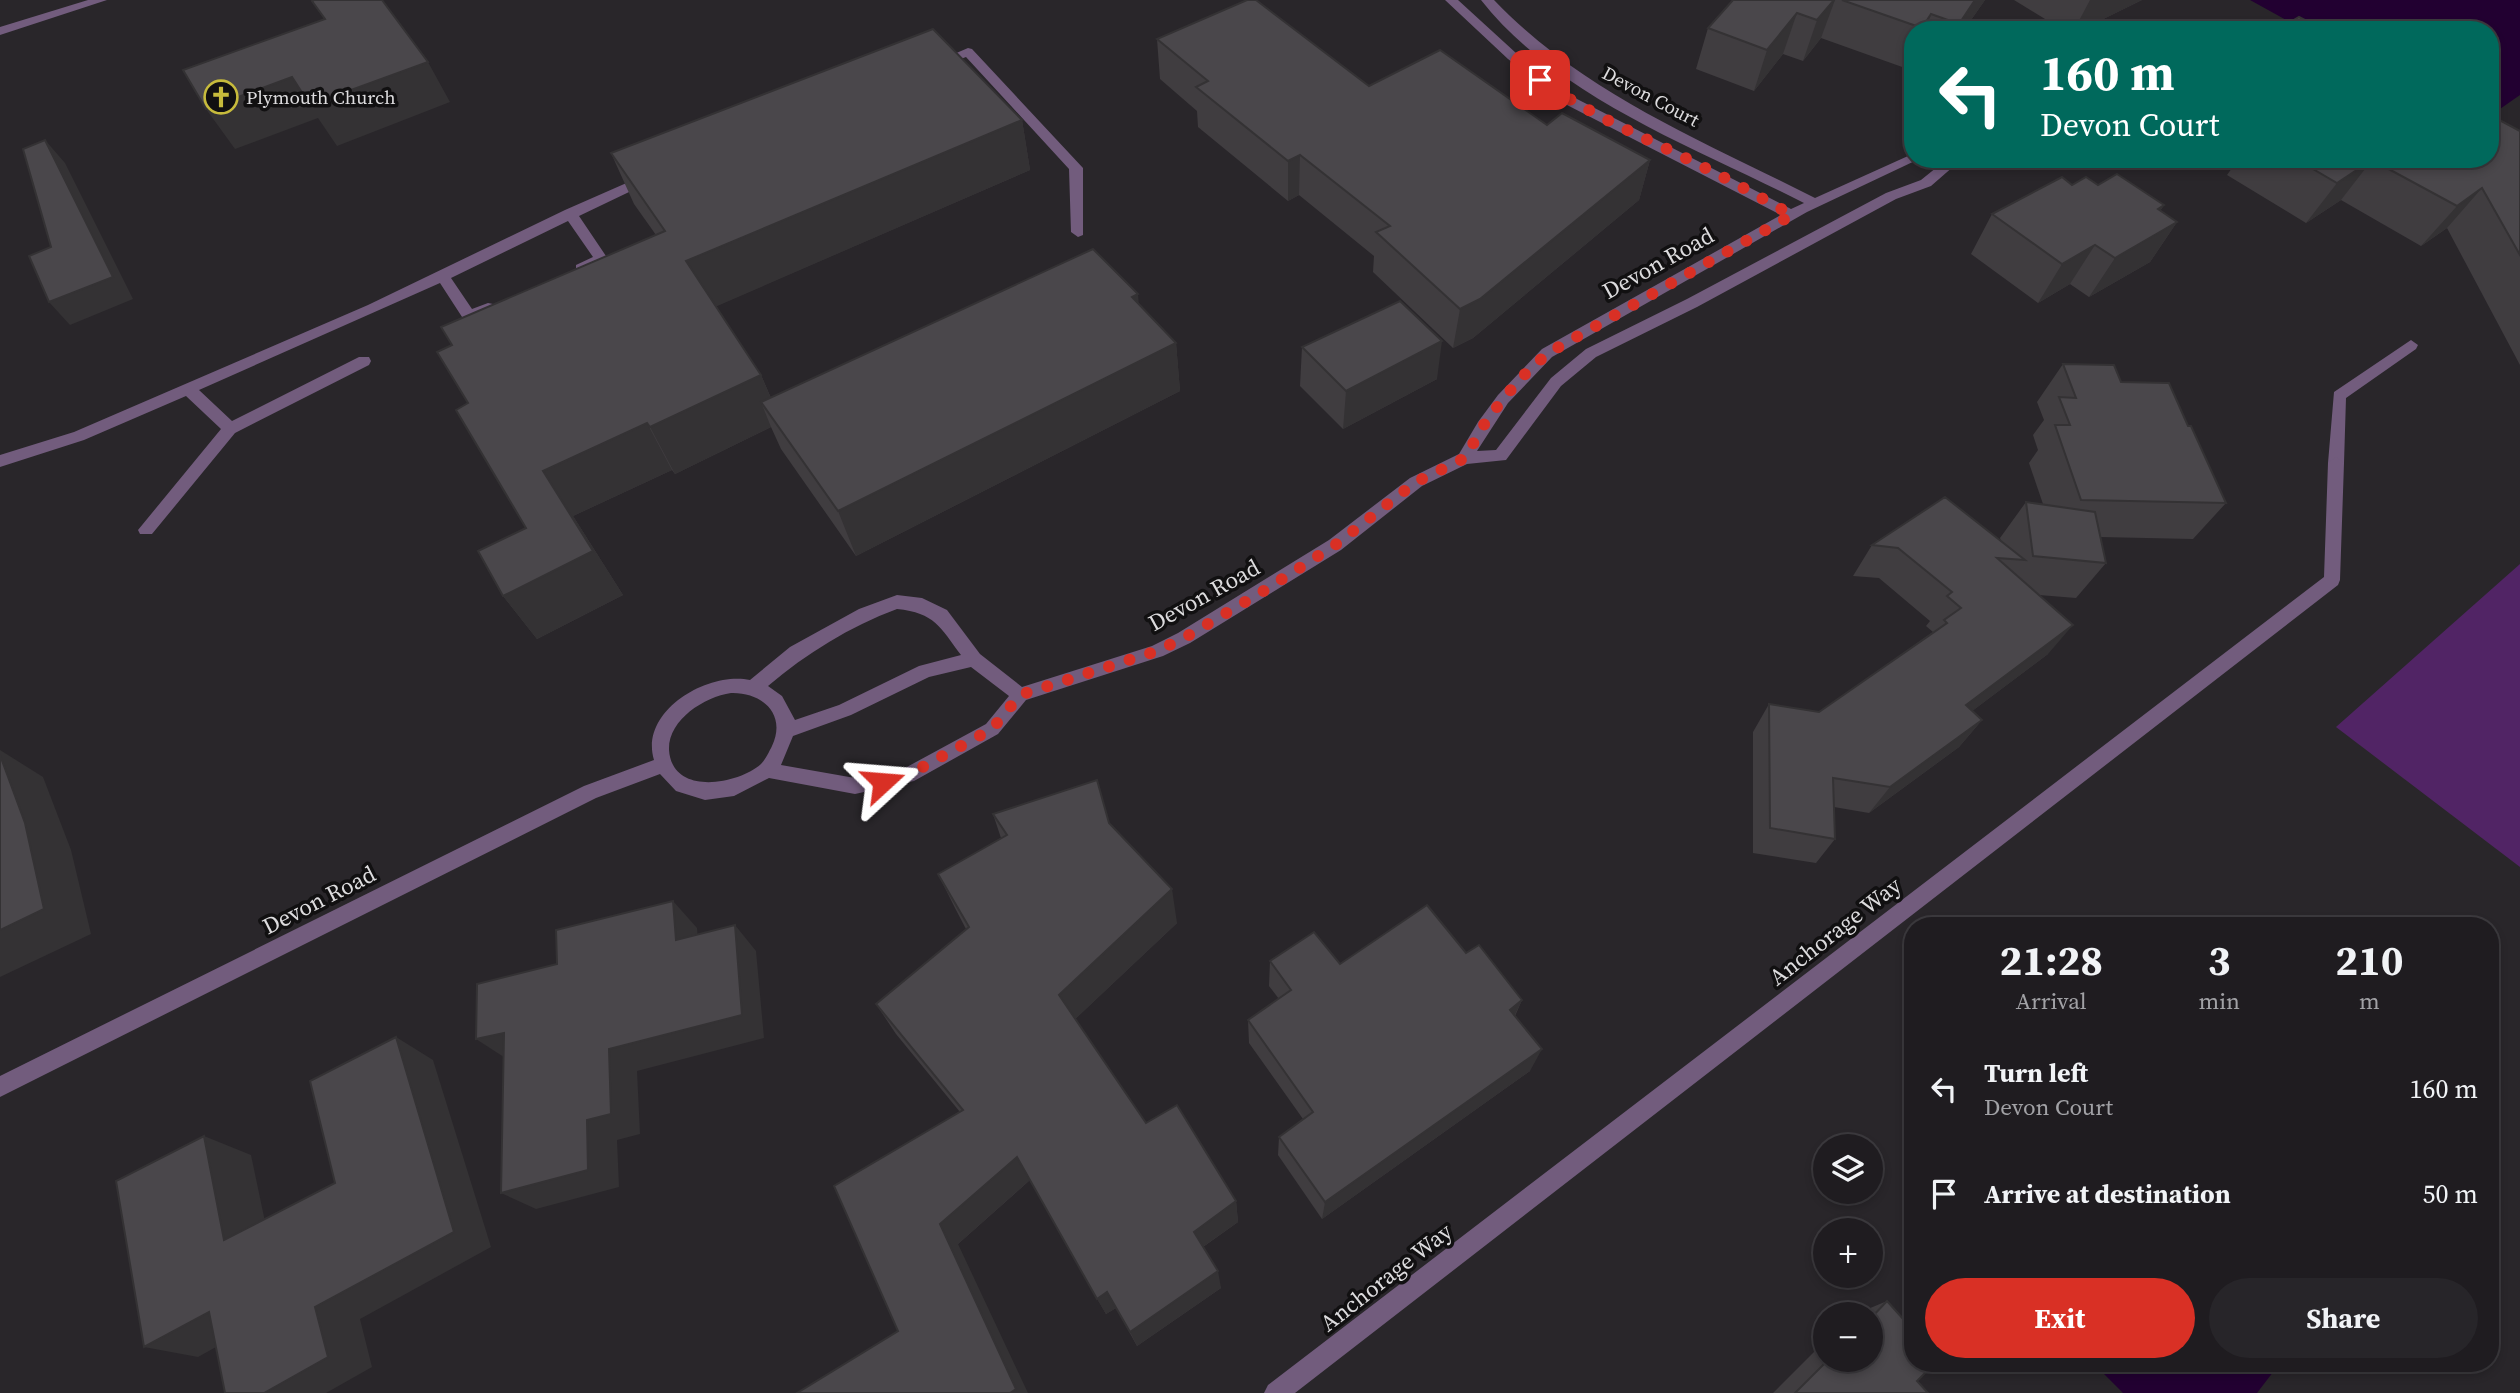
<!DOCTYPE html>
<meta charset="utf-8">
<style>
body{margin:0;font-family:"Source Serif 4",serif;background:#272529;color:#f1f3f6;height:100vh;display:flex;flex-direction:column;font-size:26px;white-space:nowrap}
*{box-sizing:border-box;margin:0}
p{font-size:23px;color:#a1a1a5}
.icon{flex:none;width:38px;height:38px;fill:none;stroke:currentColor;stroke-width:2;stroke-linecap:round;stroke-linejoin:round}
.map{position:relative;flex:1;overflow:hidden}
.side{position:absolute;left:1904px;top:917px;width:595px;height:455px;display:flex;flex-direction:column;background:#1f1c20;border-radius:28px;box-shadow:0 4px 10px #0003,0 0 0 2px #3c3a3e}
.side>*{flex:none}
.guide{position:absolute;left:1904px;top:21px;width:595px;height:147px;border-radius:28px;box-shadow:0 4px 10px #0003,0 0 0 2px #3c3a3e;background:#00695c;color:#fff;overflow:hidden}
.fabs{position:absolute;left:1813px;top:1134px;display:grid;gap:14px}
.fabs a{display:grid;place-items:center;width:70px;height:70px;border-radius:50%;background:#1f1c20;box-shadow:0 4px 10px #0003,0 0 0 2px #3c3a3e;font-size:35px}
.pin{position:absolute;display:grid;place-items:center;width:60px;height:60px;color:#fff;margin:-30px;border-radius:14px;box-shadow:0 4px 10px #0006}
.me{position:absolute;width:77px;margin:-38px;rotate:71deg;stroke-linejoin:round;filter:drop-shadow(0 0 5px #0008)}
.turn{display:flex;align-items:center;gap:24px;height:147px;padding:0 21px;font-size:32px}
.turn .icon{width:91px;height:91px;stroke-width:2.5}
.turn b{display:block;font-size:49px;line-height:60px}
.eta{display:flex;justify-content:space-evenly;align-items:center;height:119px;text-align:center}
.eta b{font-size:42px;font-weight:700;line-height:49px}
.action{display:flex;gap:14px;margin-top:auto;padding:14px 21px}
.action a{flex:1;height:80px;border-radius:42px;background:#d93025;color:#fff;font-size:28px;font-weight:700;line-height:80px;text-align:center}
.action a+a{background:#272529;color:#f1f3f6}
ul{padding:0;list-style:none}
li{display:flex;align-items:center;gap:21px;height:105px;padding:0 21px}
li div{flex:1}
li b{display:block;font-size:26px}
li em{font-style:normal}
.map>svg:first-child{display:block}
.green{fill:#512465}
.water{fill:#220031}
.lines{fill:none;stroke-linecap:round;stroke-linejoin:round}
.lane{fill:#725c7d;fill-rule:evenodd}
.street{fill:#725c7d;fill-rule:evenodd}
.wall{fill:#403d40}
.shaded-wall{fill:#343234}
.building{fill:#4a474b;stroke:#343234;stroke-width:2}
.route{stroke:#d93025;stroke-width:12;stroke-dasharray:0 21.6}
.labels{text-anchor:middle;stroke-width:7;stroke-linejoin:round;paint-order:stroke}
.far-street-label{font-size:19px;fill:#dddcde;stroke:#111011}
.far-poi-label{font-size:19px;fill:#dddcde;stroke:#111011;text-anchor:start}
.street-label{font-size:23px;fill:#dddcde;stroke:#111011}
</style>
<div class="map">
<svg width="2520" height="1393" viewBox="0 0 2520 1393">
<rect width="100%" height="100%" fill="#29262a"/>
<polygon class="green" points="2520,564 2520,867 2336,727"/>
<g class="water">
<polygon points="2250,0 2520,0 2520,95 2497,111 2490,108 2490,30 2304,30"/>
<polygon points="2093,1363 2280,1363 2257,1393 2123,1393"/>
</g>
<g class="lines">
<g class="lane">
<polygon points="968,48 972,49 1083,168 1083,235 1078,237 1071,232 1069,169 966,57 937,68 931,64"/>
<path d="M647 174 652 175V181L579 216 608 259C602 266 586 274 576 271V265L593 257 568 221 451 278 472 309 488 303 493 304 495 308 493 312 469 321 464 320 440 283 199 390 232 421 359 357H369L371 361 369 365 235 433 152 534H140L138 530 221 429 186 396 84 440 0 467V455L74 432 368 305 565 210Z"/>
<polygon points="2411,340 2418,345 2416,349 2346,398 2344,463 2336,469 2330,467 2328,463 2334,392"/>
</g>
<g class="street">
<polygon points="88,0 107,0 0,35 0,27"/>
<path d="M1445 0H1458L1516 53 1577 99 1791 209 1804 203C1696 148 1558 98 1481 0H1494C1584 94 1701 140 1815 198L1908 156 1913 155V159H1919L1807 212 1552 357 1508 403 1477 451 1496 450 1551 378 1586 349 1687 299 1886 193 1921 180 1947 159H1962L1931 186 1896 199 1697 307 1596 357 1561 386 1506 460 1467 464 1422 486 1341 550 1190 643 1163 656 1026 700 998 734 914 781 855 794 769 778 734 796 705 800 676 791 660 774 596 798 0 1097V1076L584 786 654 760C639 711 708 671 750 680L790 647 859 609 897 595 922 598 947 610 980 654 1022 687 1152 646 1178 633 1329 540 1410 478 1459 454 1478 422 1498 395 1542 349 1781 215 1567 105 1508 59ZM897 609C935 613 940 627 961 655L919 666 839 705 795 720 782 696 768 686C807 653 849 627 897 609ZM971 667 1009 696 986 724 905 768 855 778 781 765 793 736 851 715 929 677ZM731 693C762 692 787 714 772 746 769 752 765 760 761 764 737 785 672 796 669 750 668 720 704 697 731 693Z"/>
<polygon points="2336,457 2344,463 2340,580 2338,585 1295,1393 1264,1393 1268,1385 2324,577 2328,463"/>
</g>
</g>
<g class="wall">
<polygon points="1733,0 1985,0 1964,30 1913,30 1913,56 1905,68 1821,38 1803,61 1783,54 1754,91 1696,69 1708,28"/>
<polygon points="2014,0 2142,0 2081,30 2063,30"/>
<polygon points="1157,39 1547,125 1650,160 1639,200 1473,338 1453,348 1373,272 1374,256 1299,195 1288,201 1198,127 1197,111 1160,79"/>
<polygon points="1022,120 1030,170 716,306 761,375 771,398 1138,294 1138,304 1176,343 1180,391 856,556 781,449 771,427 675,474 672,470 573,516 623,595 537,639 503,596 526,528 452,345 656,235 634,204 611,153"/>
<polygon points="2520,131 2520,365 2447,228 2421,246 2341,200 2306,223 2227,175 2232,168 2217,159 2490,159"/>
<polygon points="2072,185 2098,185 2164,205 2160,211 2177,222 2150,262 2089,297 2070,284 2038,303 1971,254 1992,214"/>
<polygon points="1302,347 1437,379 1343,429 1300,386"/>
<polygon points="2063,364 2121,382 2188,426 2226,503 2193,539 2100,537 2106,563 2076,598 2039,595 2048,654 1972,711 1982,720 1959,747 1869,813 1834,807 1835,839 1816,863 1753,853 1753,732 1769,704 1819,712 1933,632 1926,626 1930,621 1879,578 1853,576 1872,545 2001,541 2000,538 2026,502 2043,504 2029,463 2038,450 2033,435 2044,420 2037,402"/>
<polygon points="993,814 1109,823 1177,923 1075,1019 1146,1123 1236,1201 1238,1222 1203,1247 1221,1288 1137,1346 1116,1308 1106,1314 1030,1180 958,1244 898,1331 960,1112 896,1034 876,1004 966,929 955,908 938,874 1001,838"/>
<polygon points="1466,953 1522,1000 1515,1016 1530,1071 1322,1219 1278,1155 1279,1137 1303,1119 1249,1043 1248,1020 1279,999 1269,986 1270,961 1340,964"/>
<polygon points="1887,1301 1917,1381 1928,1393 1773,1393 1825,1341 1825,1360 1871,1360 1871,1314 1856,1314"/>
</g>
<g class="shaded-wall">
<polygon points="1834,0 1835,0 1821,38 1803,61 1817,20"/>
<polygon points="1975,0 1985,0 1964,30 1956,30 1959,24"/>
<polygon points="2090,0 2142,0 2081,30 2074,30"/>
<polygon points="1797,13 1783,54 1754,91 1767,50"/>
<polygon points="1931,14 1925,30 1921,30 1922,28"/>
<polygon points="1913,49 1913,56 1905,68"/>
<polygon points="428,62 450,102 337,146 318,118 235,149 206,109 292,77"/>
<polygon points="1022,120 1030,170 708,310 686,261"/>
<polygon points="45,140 65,163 133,299 70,325 49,302 113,277"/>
<polygon points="1300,155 1299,195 1288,201 1288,161"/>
<polygon points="1650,160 1639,200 1473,338 1453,348 1460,309"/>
<polygon points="2372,160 2341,200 2306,223 2337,183"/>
<polygon points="2482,188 2447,228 2421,246 2457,206"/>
<polygon points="2164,205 2137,245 2177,222 2150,262 2089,297 2115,258 2158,209"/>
<polygon points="2095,245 2070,284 2038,303 2062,264"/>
<polygon points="1138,294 1142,343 1132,297"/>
<polygon points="1442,341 1437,379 1343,429 1346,391"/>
<polygon points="1176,343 1180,391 856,556 838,511"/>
<polygon points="761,375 781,422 761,402 771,427 675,474 650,427"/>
<polygon points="647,423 672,470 573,516 623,595 537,639 503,596 593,551 543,471"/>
<polygon points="2073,625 2048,654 1943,733 1966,705"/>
<polygon points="1982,720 1959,747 1869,813 1890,787"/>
<polygon points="0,750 43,777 71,850 91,934 0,977"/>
<polygon points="1172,889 1177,923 1069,1025 1059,995"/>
<polygon points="673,901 697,928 700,965 676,940"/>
<polygon points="735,925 756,951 764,1038 637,1071 640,1134 617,1140 619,1187 536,1209 501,1193 587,1120 609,1049"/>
<polygon points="1522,1000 1511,1023 1510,1010"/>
<polygon points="504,1033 510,1061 476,1039"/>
<polygon points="396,1037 433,1060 491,1247 360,1319 372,1367 326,1393 264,1393 315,1307"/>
<polygon points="1542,1049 1530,1071 1322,1219 1325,1202"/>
<polygon points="204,1136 251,1155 272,1255 224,1240"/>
<polygon points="1017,1157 1031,1179 958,1244 1028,1393 1010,1393 940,1224"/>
<polygon points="1236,1201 1238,1222 1197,1251 1194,1232"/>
<polygon points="1218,1271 1221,1288 1137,1346 1130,1332"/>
<polygon points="1107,1292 1116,1308 1106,1314 1097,1299"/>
<polygon points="209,1312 259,1323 198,1357 144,1347"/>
</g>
<g class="building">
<polygon points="314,0 382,0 428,62 310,105 292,77 206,109 183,70 325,19 312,1"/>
<polygon points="1247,0 1256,0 1369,86 1440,50 1547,125 1562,113 1650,160 1480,299 1460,309 1376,232 1390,226 1300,155 1288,161 1196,87 1208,81 1157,39"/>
<polygon points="1733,0 1834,0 1817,20 1797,13 1767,50 1708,28"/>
<polygon points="1842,0 1975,0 1959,24 1931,14 1922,28"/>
<polygon points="2299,17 2324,30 2277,30"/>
<polygon points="933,29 1022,120 686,261 761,375 650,427 647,423 543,471 593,551 503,596 478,551 526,528 456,410 468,403 437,352 452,345 441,327 665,231 611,153"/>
<polygon points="2490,115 2520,131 2520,255 2482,188 2457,206 2372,160 2337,183 2296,159 2490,159"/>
<polygon points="45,140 113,277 49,302 29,256 51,247 23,149"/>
<polygon points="2117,174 2164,205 2158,209 2177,222 2115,258 2095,245 2062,264 1992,214 2062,177 2072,185 2086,177 2098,185"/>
<polygon points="1093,249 1138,294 1132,297 1176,343 838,511 761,402"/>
<polygon points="1400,301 1442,341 1346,391 1302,347"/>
<polygon points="2063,364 2114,365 2121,382 2169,383 2188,426 2191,426 2226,503 2081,500 2055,425 2070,425 2059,397 2076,398"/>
<polygon points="1945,497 2025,560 1997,558 2073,625 1966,705 1982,720 1890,787 1833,778 1835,839 1770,828 1769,704 1819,712 1947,623 1944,620 1961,608 1947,596 1952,592 1898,548 1872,545"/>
<polygon points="2026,502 2095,512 2106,563 2033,556"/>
<polygon points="0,755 25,823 44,909 0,930"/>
<polygon points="1097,780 1109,823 1172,889 1059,995 1146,1123 1177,1105 1236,1201 1194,1232 1218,1271 1130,1332 1107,1292 1097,1299 1017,1157 940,1224 1016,1389 1010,1393 797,1393 898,1331 834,1186 963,1110 876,1004 969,927 938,874 1007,835 993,814"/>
<polygon points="673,901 676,940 735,925 742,1015 609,1049 611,1114 587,1120 588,1170 501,1193 504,1033 476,1039 477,984 557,964 556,930"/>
<polygon points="1427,905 1466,953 1479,945 1522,1000 1510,1010 1542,1049 1325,1202 1279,1137 1313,1112 1248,1020 1291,990 1270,961 1314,932 1340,964"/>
<polygon points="396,1037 454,1232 315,1307 328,1357 264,1393 225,1393 209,1312 144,1347 116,1181 204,1136 224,1240 335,1183 310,1081"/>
<polygon points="1887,1301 1913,1330 1913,1363 1935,1363 1917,1381 1928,1393 1795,1393 1828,1360 1871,1360 1871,1318"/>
</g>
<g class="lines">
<path class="route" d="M883 782 908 775 992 729 1020 695 1157 651 1184 638 1262 592 1335 545 1416 482 1465 458 1483 426 1503 399 1524 375 1548 353 1792 215C1750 191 1707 168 1663 147 1620 127 1579 107 1540 80"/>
</g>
<defs>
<symbol id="church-ring" viewBox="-11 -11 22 22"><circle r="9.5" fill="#111011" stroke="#c7bb3c" stroke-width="1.5"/><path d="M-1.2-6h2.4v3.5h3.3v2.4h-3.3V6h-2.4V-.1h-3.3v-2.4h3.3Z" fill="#c7bb3c"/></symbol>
</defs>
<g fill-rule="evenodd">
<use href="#church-ring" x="202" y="78" width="38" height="38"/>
</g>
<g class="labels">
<g class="far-street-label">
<text transform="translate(1651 96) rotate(28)" y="7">Devon Court</text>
</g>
<g class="far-poi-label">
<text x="246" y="104">Plymouth Church</text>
</g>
<g class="street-label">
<text transform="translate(1658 263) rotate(-29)" y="8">Devon Road</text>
<text transform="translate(1204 595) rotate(-29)" y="8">Devon Road</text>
<text transform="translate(319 900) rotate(-27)" y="8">Devon Road</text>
<text transform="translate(1835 931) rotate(-38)" y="8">Anchorage Way</text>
<text transform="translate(1386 1277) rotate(-38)" y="8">Anchorage Way</text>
</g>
</g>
</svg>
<div class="fabs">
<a><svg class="icon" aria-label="layers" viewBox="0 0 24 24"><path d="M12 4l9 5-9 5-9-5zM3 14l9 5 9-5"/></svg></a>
<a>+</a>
<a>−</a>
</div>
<div class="pin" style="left:1540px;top:80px;background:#d93025"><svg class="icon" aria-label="arrive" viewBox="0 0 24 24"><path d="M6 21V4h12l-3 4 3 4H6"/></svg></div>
<svg class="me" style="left:883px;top:782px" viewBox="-20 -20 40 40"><path d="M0-17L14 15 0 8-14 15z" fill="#d93025" stroke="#fff" stroke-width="4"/></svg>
<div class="guide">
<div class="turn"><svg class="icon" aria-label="left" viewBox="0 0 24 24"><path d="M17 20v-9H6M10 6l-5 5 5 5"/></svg><div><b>160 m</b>Devon Court</div></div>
</div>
<section class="side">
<div class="eta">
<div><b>21:28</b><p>Arrival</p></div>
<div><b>3</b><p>min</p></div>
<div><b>210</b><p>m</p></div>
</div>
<ul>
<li><svg class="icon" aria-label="left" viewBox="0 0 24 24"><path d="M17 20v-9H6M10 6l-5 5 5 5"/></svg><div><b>Turn left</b><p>Devon Court</p></div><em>160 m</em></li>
<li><svg class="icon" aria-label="arrive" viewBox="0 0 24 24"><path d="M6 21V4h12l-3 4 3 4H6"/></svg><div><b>Arrive at destination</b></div><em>50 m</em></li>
</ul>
<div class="action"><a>Exit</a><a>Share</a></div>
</section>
</div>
